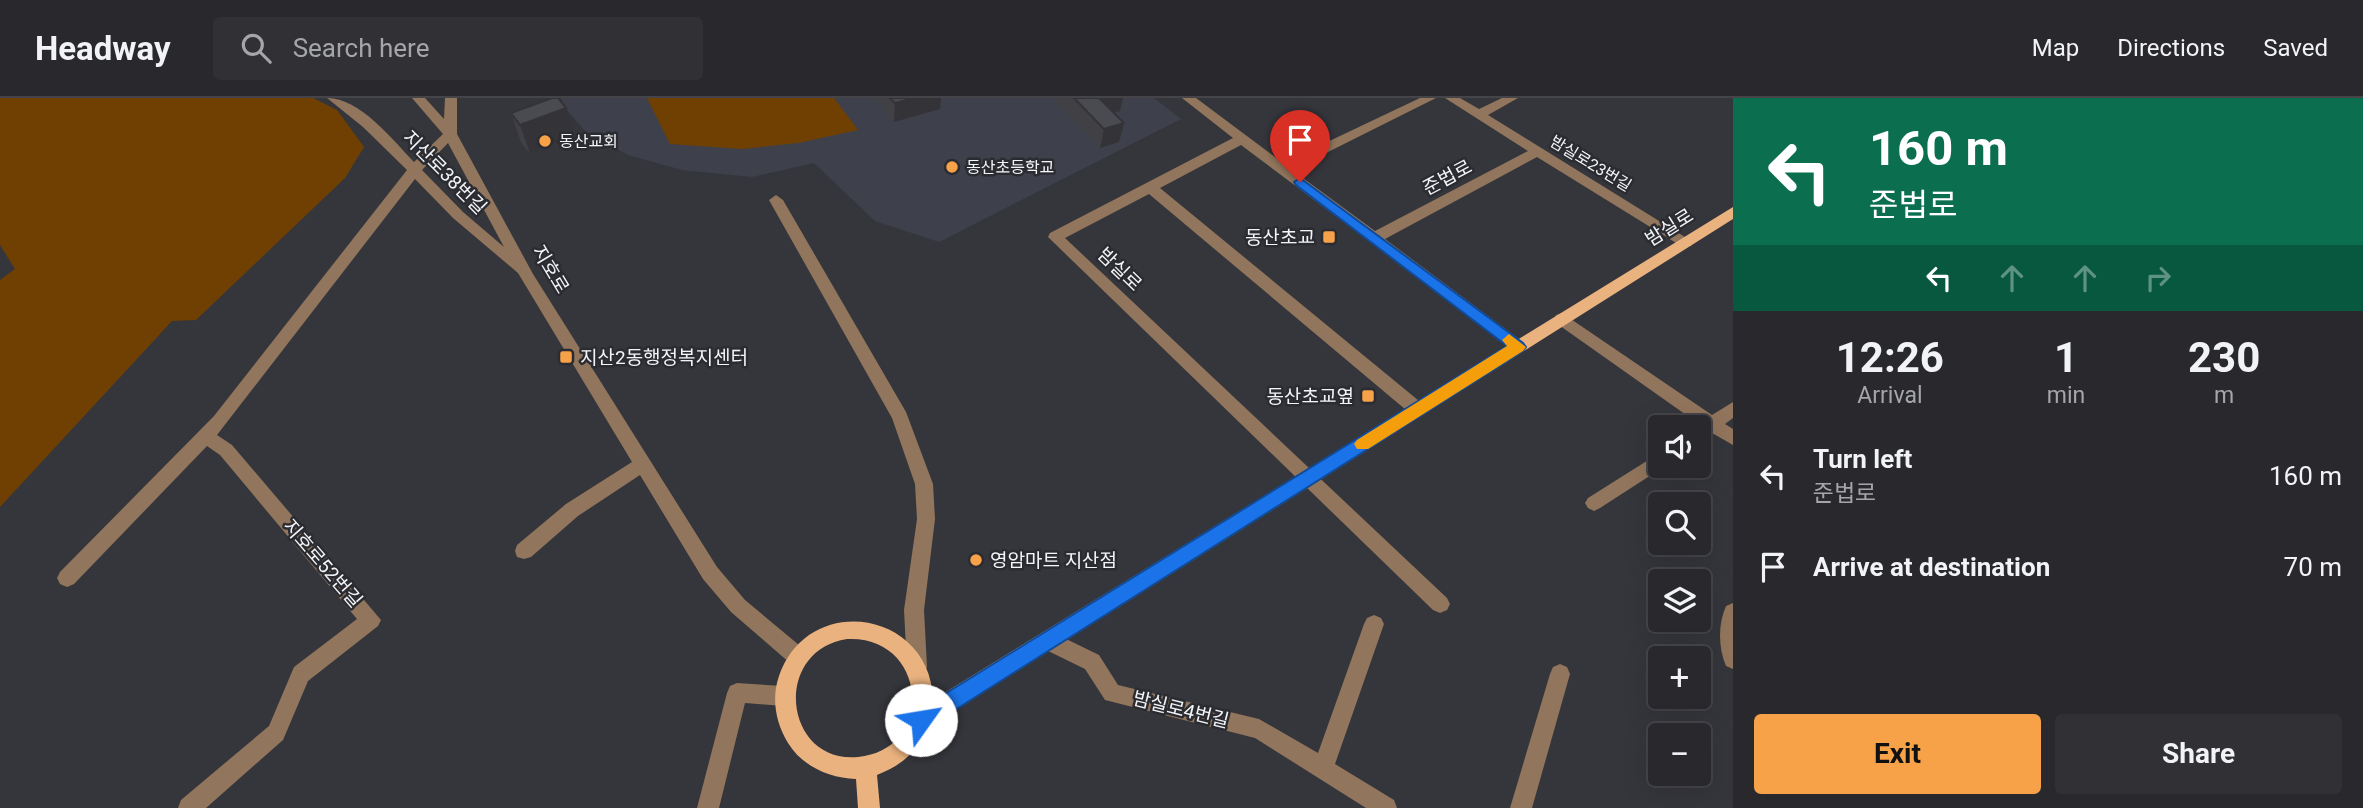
<!DOCTYPE html>
<meta charset="utf-8">
<style>
body{margin:0;font-family:Roboto,"Noto Sans KR",sans-serif;background:#303035;color:#f1f3f6;height:100vh;display:flex;flex-direction:column;font-size:26px;white-space:nowrap}
*{box-sizing:border-box;margin:0}
p{font-size:23px;color:#a5a6aa}
.icon{flex:none;width:38px;height:38px;fill:none;stroke:currentColor;stroke-width:2;stroke-linecap:round;stroke-linejoin:round}
.map{position:relative;flex:1;overflow:hidden}
.details{display:flex;flex-direction:column;background:#28282d;width:630px}
.details>*{flex:none}
.guide{background:#0b6e4f;color:#fff;overflow:hidden}
.fabs{position:absolute;left:1648px;top:317px;display:grid;gap:14px}
.fabs a{display:grid;place-items:center;width:63px;height:63px;border-radius:7px;background:#28282d;box-shadow:0 7px 28px #0002,0 0 0 2px #444449;font-size:35px}
.pin{position:absolute;display:grid;place-items:center;width:60px;height:60px;color:#fff;margin:-72px -30px;border-radius:50% 50% 50% 0;rotate:-45deg;box-shadow:0 0 7px #0007}
.pin .icon{rotate:45deg}
.me{position:absolute;width:77px;margin:-38px;rotate:58deg;stroke-linejoin:round;filter:drop-shadow(0 0 5px #0008)}
.turn{display:flex;align-items:center;gap:24px;height:147px;padding:0 21px;font-size:32px}
.turn .icon{width:91px;height:91px;stroke-width:2.5}
.turn b{display:block;font-size:49px;line-height:60px}
.lanes{display:flex;align-items:center;height:66px;padding:0 21px;background:#0003;justify-content:center;gap:35px;direction:ltr}
.lanes .off{opacity:.35}
.eta{display:flex;justify-content:space-evenly;align-items:center;height:119px;text-align:center}
.eta b{font-size:42px;font-weight:700;line-height:49px}
.button{display:flex;gap:14px;margin-top:auto;padding:14px 21px}
.button a{flex:1;height:80px;border-radius:7px;background:#f7a149;color:#111;font-size:28px;font-weight:700;line-height:80px;text-align:center}
.button a+a{background:#303035;color:#f1f3f6}
ul{padding:0;list-style:none}
li{display:flex;align-items:center;gap:21px;height:91px;padding:0 21px}
li div{flex:1}
li b{display:block;font-size:26px}
li em{font-style:normal}
header{display:flex;align-items:center;gap:42px;box-sizing:border-box;height:98px;padding:0 35px;background:#28282d;border-bottom:2px solid #444449}
header strong{font-size:33px}
nav{display:flex;gap:38px;margin-inline-start:auto;font-size:24px}
.search{width:490px;height:63px;background:#303035;display:flex;align-items:center;gap:18px;box-sizing:border-box;padding:0 24px;border-radius:7px;color:#a5a6aa;font-size:26px}
main{display:flex;flex:1;min-height:0}
.map>svg:first-child{display:block}
.built{fill:#3e404b}
.green{fill:#704003}
.lines{fill:none;stroke-linecap:round;stroke-linejoin:round}
.minor{fill:#91755c;fill-rule:evenodd}
.major{fill:#eab27e;fill-rule:evenodd}
.wall{fill:#404045}
.shaded-wall{fill:#343438}
.building{fill:#4a4b50;stroke:#343438;stroke-width:2}
.route{fill:#1a73e8;stroke:#114b97;stroke-width:2}
.slow{fill:#f59e0b}
.poi-dot{fill:#f7a149;stroke:#2b2c31;stroke-width:2.5}
.labels{text-anchor:middle;stroke-width:5;stroke-linejoin:round;paint-order:stroke}
.far-poi-label{font-size:16px;fill:#f3f4f7;stroke:#2b2c31;text-anchor:start}
.far-street-label{font-size:16px;fill:#f3f4f7;stroke:#2b2c31}
.street-label{font-size:19px;fill:#f3f4f7;stroke:#2b2c31}
.poi-label{font-size:19px;fill:#f3f4f7;stroke:#2b2c31;text-anchor:end}
</style>
<header>
<strong>Headway</strong>
<div class="search"><svg class="icon" aria-label="search" viewBox="0 0 24 24"><circle cx="10" cy="10" r="6"/><path d="M15 15l6 6"/></svg>Search here</div>
<nav><a>Map</a><a>Directions</a><a>Saved</a></nav>
</header>
<main>
<div class="map">
<svg width="1733" height="710" viewBox="0 0 1733 710">
<rect width="100%" height="100%" fill="#35363c"/>
<polygon class="built" points="561,0 1154,0 1181,21 939,144 875,123 814,65 752,79 682,72 628,57 586,34 566,11"/>
<g class="green">
<polygon points="0,0 313,0 337,12 364,49 345,80 196,222 172,223 0,409 0,182 15,171 0,147"/>
<polygon points="647,0 834,0 858,32 798,45 742,51 670,46"/>
</g>
<g class="lines">
<g class="minor">
<path d="M327 0C360 0 392 41 414 64L443 36 412 0H425L444 21 445 0H457V36L533 176 717 469 745 502 805 552 808 559 805 566 798 569 791 566 731 514 703 481 640 377 578 418 531 459 524 461 517 459 515 453 517 447 566 406 632 364 518 175 453 120 415 81 217 337 232 347 381 522 378 528 308 583 283 642 206 710H178L181 702 269 628 294 569 357 521 220 357 207 348 74 486 67 489 60 486 57 480 60 474 214 318 407 72 363 29ZM448 45 504 149 463 114 422 72Z"/>
<polygon points="1182,0 1196,0 1283,65 1420,0 1436,0 1292,72 1375,133 1528,53 1445,0 1460,0 1479,11 1502,0 1518,0 1488,17 1693,144 1691,148 1681,148 1537,59 1385,141 1524,245 1526,249 1524,253 1518,255 1241,47 1160,90 1424,307 1426,312 1424,317 1412,317 1149,96 1065,140 1447,500 1450,506 1447,512 1440,515 1433,512 1048,139 1050,135 1233,40"/>
<polygon points="776,97 783,102 906,314 933,386 935,421 924,512 927,569 924,576 917,579 910,576 907,569 904,512 917,421 915,386 892,320 769,102"/>
<polygon points="1562,215 1712,317 1733,304 1733,320 1725,326 1733,331 1733,347 1712,335 1699,342 1699,329 1694,329 1699,326 1556,225 1554,221 1556,217"/>
<polygon points="1661,354 1661,368 1665,368 1600,410 1594,413 1588,410 1585,405 1588,400"/>
<path d="M1733 505V571L1726 568C1718 549 1718 526 1726 508Z"/>
<polygon points="1374,517 1381,520 1384,526 1335,666 1394,702 1397,710 1366,710 1255,640 1105,602 1085,571 1042,550 1039,543 1042,536 1049,534 1056,536 1099,557 1118,587 1259,621 1318,655 1364,526 1367,520"/>
<polygon points="1560,566 1567,569 1570,576 1532,710 1510,710 1550,576 1553,569"/>
<polygon points="737,585 783,588 790,591 793,598 790,605 783,608 745,605 719,710 697,710 727,595 730,588"/>
</g>
<path class="major" d="M1733 109V121L927 630C917 654 902 667 877 677L880 710H858L856 681C829 680 802 668 788 645 776 625 771 601 779 578 808 493 931 512 933 602ZM847 541C928 537 936 652 858 659 784 666 771 553 847 541Z"/>
</g>
<g class="wall">
<polygon points="875,0 941,0 940,11 894,24"/>
<polygon points="1052,0 1123,0 1120,13 1114,15 1124,25 1119,44 1100,50"/>
<polygon points="511,15 575,38 530,56 521,44"/>
</g>
<g class="shaded-wall">
<polygon points="914,0 941,0 940,11 894,24 895,5"/>
<polygon points="1104,0 1123,0 1120,13 1096,20 1100,1"/>
<polygon points="566,10 575,38 530,56 520,27"/>
<polygon points="1124,25 1119,44 1100,50 1104,31"/>
</g>
<g class="building">
<polygon points="552,0 558,0 566,10 520,27 511,15"/>
<polygon points="890,0 914,0 895,5"/>
<polygon points="1074,0 1104,0 1100,1 1124,25 1104,31"/>
</g>
<polygon class="route" points="1300,80 1523,245 1526,249 1523,253 928,629 921,631 914,629 911,622 914,615 1507,248 1296,87 1294,84"/>
<polygon class="slow" points="1509,236 1526,249 1523,253 1368,351 1357,351 1354,346 1357,342 1507,248 1502,242"/>
<g class="poi-dot">
<circle cx="545" cy="43" r="7"/>
<circle cx="952" cy="69" r="7"/>
<rect x="1322" y="132" width="14" height="14" rx="3.5"/>
<rect x="559" y="252" width="14" height="14" rx="3.5"/>
<rect x="1361" y="291" width="14" height="14" rx="3.5"/>
<circle cx="976" cy="462" r="7"/>
</g>
<g class="labels">
<g class="far-poi-label">
<text x="559" y="49">동산교회</text>
<text x="966" y="75">동산초등학교</text>
</g>
<g class="far-street-label">
<text transform="translate(1591 65) rotate(31)" y="6">밤실로23번길</text>
</g>
<g class="street-label">
<text transform="translate(445 74) rotate(45)" y="7">지산로38번길</text>
<text transform="translate(1447 79) rotate(-28)" y="7">준법로</text>
<text transform="translate(1669 129) rotate(-32)" y="7">밤실로</text>
<text transform="translate(551 171) rotate(59)" y="7">지호로</text>
<text transform="translate(1120 171) rotate(44)" y="7">밤실로</text>
<text transform="translate(323 465) rotate(49)" y="7">지호로52번길</text>
<text transform="translate(1181 611) rotate(14)" y="7">밤실로4번길</text>
</g>
<g class="poi-label">
<text x="1315" y="146">동산초교</text>
<text x="580" y="266" text-anchor="start">지산2동행정복지센터</text>
<text x="1354" y="305">동산초교옆</text>
<text x="990" y="469" text-anchor="start">영암마트 지산점</text>
</g>
</g>
</svg>
<div class="fabs">
<a><svg class="icon" aria-label="sound" viewBox="0 0 24 24"><path d="M4 9h4l5-4v14l-5-4H4zM17 9q2 3 0 6"/></svg></a>
<a><svg class="icon" aria-label="search" viewBox="0 0 24 24"><circle cx="10" cy="10" r="6"/><path d="M15 15l6 6"/></svg></a>
<a><svg class="icon" aria-label="layers" viewBox="0 0 24 24"><path d="M12 4l9 5-9 5-9-5zM3 14l9 5 9-5"/></svg></a>
<a>+</a>
<a>−</a>
</div>
<div class="pin" style="left:1300px;top:84px;background:#d93025"><svg class="icon" aria-label="arrive" viewBox="0 0 24 24"><path d="M6 21V4h12l-3 4 3 4H6"/></svg></div>
<svg class="me" style="left:921px;top:622px" viewBox="-20 -20 40 40"><circle r="19" fill="#fff"/><path d="M0-13L10 11 0 6-10 11z" fill="#1a73e8"/></svg>
</div>
<section class="details">
<div class="guide">
<div class="turn"><svg class="icon" aria-label="left" viewBox="0 0 24 24"><path d="M17 20v-9H6M10 6l-5 5 5 5"/></svg><div><b>160 m</b>준법로</div></div>
<div class="lanes"><svg class="icon" aria-label="left" viewBox="0 0 24 24"><path d="M17 20v-9H6M10 6l-5 5 5 5"/></svg><svg class="icon off" aria-label="ahead" viewBox="0 0 24 24"><path d="M12 20V5M6 11l6-6 6 6"/></svg><svg class="icon off" aria-label="ahead" viewBox="0 0 24 24"><path d="M12 20V5M6 11l6-6 6 6"/></svg><svg class="icon off" aria-label="right" viewBox="0 0 24 24"><path d="M7 20v-9h11M14 6l5 5-5 5"/></svg></div>
</div>
<div class="eta">
<div><b>12:26</b><p>Arrival</p></div>
<div><b>1</b><p>min</p></div>
<div><b>230</b><p>m</p></div>
</div>
<ul>
<li><svg class="icon" aria-label="left" viewBox="0 0 24 24"><path d="M17 20v-9H6M10 6l-5 5 5 5"/></svg><div><b>Turn left</b><p>준법로</p></div><em>160 m</em></li>
<li><svg class="icon" aria-label="arrive" viewBox="0 0 24 24"><path d="M6 21V4h12l-3 4 3 4H6"/></svg><div><b>Arrive at destination</b></div><em>70 m</em></li>
</ul>
<div class="button"><a>Exit</a><a>Share</a></div>
</section>
</main>
